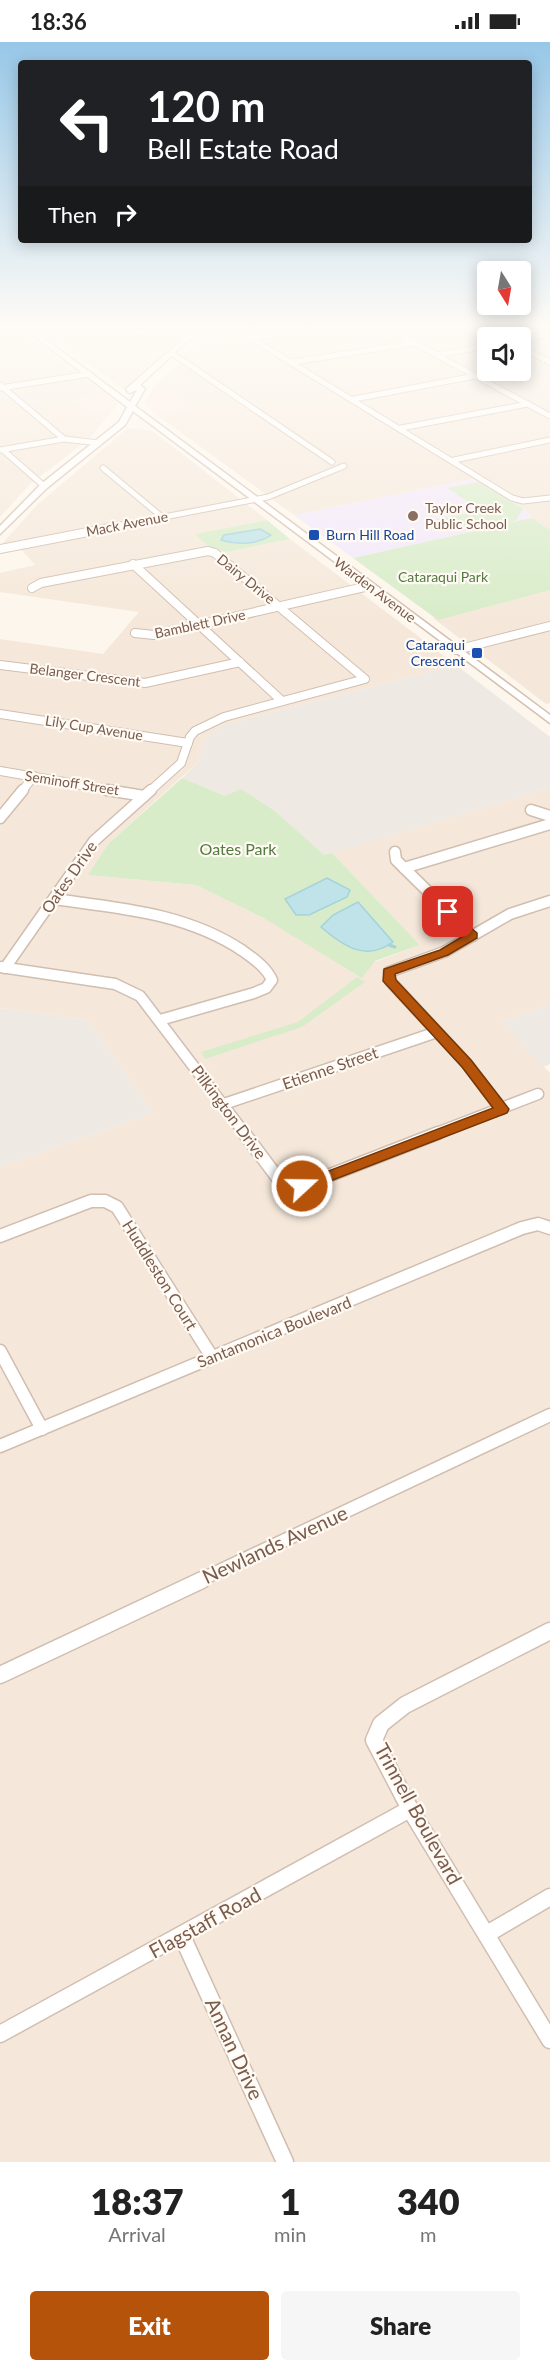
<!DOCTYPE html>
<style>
body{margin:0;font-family:Lato,sans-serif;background:#f6f6f6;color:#222;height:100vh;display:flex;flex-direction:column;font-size:22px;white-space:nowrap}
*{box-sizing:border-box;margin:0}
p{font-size:20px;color:#767676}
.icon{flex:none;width:33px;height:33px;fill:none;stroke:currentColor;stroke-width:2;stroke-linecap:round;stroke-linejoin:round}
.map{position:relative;height:2120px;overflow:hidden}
.sheet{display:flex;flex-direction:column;background:#fff;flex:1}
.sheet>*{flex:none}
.top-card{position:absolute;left:18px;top:18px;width:514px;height:183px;border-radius:6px;box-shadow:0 3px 15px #0003;background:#202124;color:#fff;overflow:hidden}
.needle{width:39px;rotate:169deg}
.buttons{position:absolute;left:477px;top:219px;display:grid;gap:12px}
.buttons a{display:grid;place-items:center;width:54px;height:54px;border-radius:6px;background:#fff;box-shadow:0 3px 15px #0003;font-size:30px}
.pin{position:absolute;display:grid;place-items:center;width:51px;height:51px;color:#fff;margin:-26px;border-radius:12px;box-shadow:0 3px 9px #0006}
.me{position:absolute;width:66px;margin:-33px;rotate:69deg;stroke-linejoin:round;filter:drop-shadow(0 0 4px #0008)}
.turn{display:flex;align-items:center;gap:21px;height:126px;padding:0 30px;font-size:27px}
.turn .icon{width:78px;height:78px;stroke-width:2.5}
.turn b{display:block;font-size:42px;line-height:51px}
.then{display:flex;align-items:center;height:57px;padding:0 30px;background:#0003;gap:12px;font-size:22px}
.eta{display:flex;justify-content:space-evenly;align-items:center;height:102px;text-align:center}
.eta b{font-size:36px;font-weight:800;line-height:42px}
.button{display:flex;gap:12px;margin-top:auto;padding:12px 30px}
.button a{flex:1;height:69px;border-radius:6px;background:#b45309;color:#fff;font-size:24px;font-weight:800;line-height:69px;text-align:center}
.button a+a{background:#f6f6f6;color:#222}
.status{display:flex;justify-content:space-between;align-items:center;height:42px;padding:0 30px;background:#fff;direction:ltr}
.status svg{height:16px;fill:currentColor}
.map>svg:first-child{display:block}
.residential{fill:#f5e8da;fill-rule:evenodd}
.commercial{fill:#fde8e0}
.industrial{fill:#efe9e4}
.education{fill:#f3e8fa}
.green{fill:#d8ecc9}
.water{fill:#bfe3e8;stroke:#a5d3da;stroke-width:1.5}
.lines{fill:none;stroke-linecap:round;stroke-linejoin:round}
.stream{stroke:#a5d3da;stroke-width:3}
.street-far4-casing{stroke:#d1beb0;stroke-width:7}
.street-far3-casing{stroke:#d1beb0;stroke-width:10}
.street-far2-casing{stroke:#d1beb0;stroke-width:13}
.street-far1-casing{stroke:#d1beb0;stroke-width:15}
.street-casing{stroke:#d1beb0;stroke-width:19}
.secondary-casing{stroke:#d6c0b0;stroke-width:3}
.street-far4{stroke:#fff;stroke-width:5}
.street-far3{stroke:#fff;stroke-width:8}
.street-far2{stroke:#fff;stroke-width:10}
.street-far1{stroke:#fff;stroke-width:12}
.street{stroke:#fff;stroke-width:16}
.secondary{fill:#fff;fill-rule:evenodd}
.route{fill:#b45309;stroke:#753606;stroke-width:1.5}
.education-dot{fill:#8d6e63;stroke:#fffaf3;stroke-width:2}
.transit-dot{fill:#1a4fb4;stroke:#fffaf3;stroke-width:2}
.labels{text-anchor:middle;stroke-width:4.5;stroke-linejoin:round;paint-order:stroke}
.far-education-label{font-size:14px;fill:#785e54;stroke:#fffaf3;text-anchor:start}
.far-street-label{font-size:14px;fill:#7a5c4d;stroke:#fffaf3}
.far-transit-label{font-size:14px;fill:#164399;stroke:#fffaf3;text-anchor:start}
.far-park-label{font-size:14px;fill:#537a41;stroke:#fffaf3}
.park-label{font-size:16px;fill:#537a41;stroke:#fffaf3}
.street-label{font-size:16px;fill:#7a5c4d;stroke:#fffaf3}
.near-street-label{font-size:20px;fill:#7a5c4d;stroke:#fffaf3}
</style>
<div class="status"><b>18:36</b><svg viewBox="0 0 49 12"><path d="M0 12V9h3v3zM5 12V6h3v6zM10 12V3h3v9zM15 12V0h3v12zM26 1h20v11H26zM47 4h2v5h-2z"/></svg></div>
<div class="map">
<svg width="550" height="2120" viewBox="0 0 550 2120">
<rect width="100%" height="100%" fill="#fdf6ec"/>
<g class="residential">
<polygon points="0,282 13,283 107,353 77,358 94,373 112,369 88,398 30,442 0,475"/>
<polygon points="102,282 195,282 141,330 136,327 103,332 46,291"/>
<path d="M236 282H550V488L532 476 526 469 473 437 294 473 157 373 193 366 158 340 179 322 228 314 218 306 263 299ZM488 296H520V328H488Z"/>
<polygon points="128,386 153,389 267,478 196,492 209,505 227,510 290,497 456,623 223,683 206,696 197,721 109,801 89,833 196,843 265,877 375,920 420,903 332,811 550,746 550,962 501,980 550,1031 550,2120 0,2120 0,1125 153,1071 88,978 0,966 0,597 103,612 139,570 0,550 0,531 35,523 21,507 1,503 37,463"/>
<polygon points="550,548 550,661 546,662 433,576"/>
</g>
<g class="commercial">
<polygon points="218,282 224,282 254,300 219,306 229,314 190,320 181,314"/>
<polygon points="136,327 141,330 124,348 103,332"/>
<polygon points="158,340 193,366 157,373 144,361"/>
<polygon points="107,353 118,361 112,369 94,373 76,359"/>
</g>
<g class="industrial">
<polygon points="456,623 550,695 550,746 324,814 276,770 225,754 182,736 197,721 206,696 223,683"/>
<polygon points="550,962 550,1022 543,1025 501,980"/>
<polygon points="0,966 88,978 153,1071 0,1125"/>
</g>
<polygon class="education" points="473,437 526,469 532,476 353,516 294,473"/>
<g class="green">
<polygon points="478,440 523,467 516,478 508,481 532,476 550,488 550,548 438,578 353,516 506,482 486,485 444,485 436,477 482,469 447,446"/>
<polygon points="267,478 290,497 227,510 209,505 195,492"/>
<polygon points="182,736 225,754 241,747 276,770 324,813 332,811 420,903 375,919 362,936 265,877 196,843 88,833 109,801"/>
<polygon points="357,935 365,940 302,985 205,1017 201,1010 298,980"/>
</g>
<g class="water">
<path d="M260 487 271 493C257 503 236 503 221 498L224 493Z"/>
<polygon points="327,836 350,848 347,855 309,873 296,873 285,857"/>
<path d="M358 860 393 900C366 920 343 904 321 885L333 873Z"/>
</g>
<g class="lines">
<polyline class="stream" points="389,903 395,905"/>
<defs>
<g id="street-far4">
<polyline points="228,282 512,456 523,459 550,456"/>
<polyline points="379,282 550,374"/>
<polyline points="474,282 502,296"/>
<polyline points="117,289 192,293"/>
<polyline points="252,296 341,282"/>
<polyline points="520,298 550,292"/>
<polyline points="520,305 550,320"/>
<polyline points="173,312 332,420"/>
<polyline points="436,313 488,304"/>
<polyline points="293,320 414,301"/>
<polyline points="0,343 64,397 99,401"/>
<polyline points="0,346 89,332"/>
<polyline points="354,357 475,334"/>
<polyline points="401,386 528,362"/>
<polyline points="0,408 64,397"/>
<polyline points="3,408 44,444"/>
<polyline points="454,418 550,398"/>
<polyline points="103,426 162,475"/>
<polyline points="112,485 268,455 344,424"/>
</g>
<g id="street-far3">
<polyline points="0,507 119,484"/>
<polyline points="133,522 282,659"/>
<polyline points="32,546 41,541 208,509 215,511 365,637 224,675 195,689 190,695 181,721 150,749"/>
<polyline points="135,591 154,593 369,544"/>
<polyline points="456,608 550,584"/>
<polyline points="0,623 145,641 240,620"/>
<polyline points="0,672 188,701"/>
<polyline points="0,729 116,749"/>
<polyline points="22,749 34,734"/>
</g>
<g id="street-far2">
<polyline points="107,748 144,754"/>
<polyline points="531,768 550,774"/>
<polyline points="0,776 23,748"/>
<polyline points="395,810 396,818 473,894"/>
<polyline points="404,826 550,782"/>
<path d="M54 857C119 866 187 871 243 909 254 917 266 925 272 938L266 946 254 951 160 978"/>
<polyline points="0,925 115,942 140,954 245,1092"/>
<polyline points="5,926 94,799 151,748"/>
<polyline points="224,1062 437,990"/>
<polyline points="502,1067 467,1022 390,939 389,930 444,910 510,872 550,859"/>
<polyline points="434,1092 538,1052"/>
</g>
<g id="street-far1">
<polyline points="244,1091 280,1139 302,1144 438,1091"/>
<polyline points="0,1194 91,1159 105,1159 117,1165 212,1315"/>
<polyline points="0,1309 42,1387"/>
<polyline points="0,1404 522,1186 538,1182 550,1186"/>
<polyline points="198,1539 550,1373"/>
</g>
<g id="street">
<polyline points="550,1589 405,1663 381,1682 374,1698 410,1767 550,1998"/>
<polyline points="0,1633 202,1538"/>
<polyline points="487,1892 550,1855"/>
<polyline points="182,1894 285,2120"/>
<polyline points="0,1992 410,1767"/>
</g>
<polygon id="secondary" points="18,282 25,282 130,360 137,348 129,351 126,347 199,282 206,282 140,343 145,347 135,364 550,673 550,681 133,369 125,383 47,446 0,492 0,484 41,442 119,380 127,365"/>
</defs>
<use href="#street-far4" class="street-far4-casing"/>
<use href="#street-far3" class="street-far3-casing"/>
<use href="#street-far2" class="street-far2-casing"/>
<use href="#street-far1" class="street-far1-casing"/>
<use href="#street" class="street-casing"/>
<use href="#secondary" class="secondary-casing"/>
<use href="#street-far4" class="street-far4"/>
<use href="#street-far3" class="street-far3"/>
<use href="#street-far2" class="street-far2"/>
<use href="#street-far1" class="street-far1"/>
<use href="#street" class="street"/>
<use href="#secondary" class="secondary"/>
</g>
<linearGradient id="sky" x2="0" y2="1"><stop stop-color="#97c7e8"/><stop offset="0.49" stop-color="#fefbf6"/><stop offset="1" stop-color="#fefbf6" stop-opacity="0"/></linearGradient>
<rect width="550" height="579" fill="url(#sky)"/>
<polygon class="route" points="448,866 477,891 477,896 448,913 395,932 396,938 471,1018 509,1067 507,1071 307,1148 297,1148 295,1144 297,1141 493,1066 462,1025 383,939 384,927 440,908 465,893 443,870"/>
<circle class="education-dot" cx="413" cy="474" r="6"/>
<g class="transit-dot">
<rect x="308" y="487" width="12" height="12" rx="3"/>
<rect x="471" y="605" width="12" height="12" rx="3"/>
</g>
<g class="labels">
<g class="far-education-label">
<text x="425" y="471">Taylor Creek<tspan x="425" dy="16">Public School</tspan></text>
</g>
<g class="far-street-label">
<text transform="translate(127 482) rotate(-11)" y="5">Mack Avenue</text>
<text transform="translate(246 537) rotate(39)" y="5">Dairy Drive</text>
<text transform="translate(375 548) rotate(37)" y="5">Warden Avenue</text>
<text transform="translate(200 582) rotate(-12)" y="5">Bamblett Drive</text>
<text transform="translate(85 633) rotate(7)" y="5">Belanger Crescent</text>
<text transform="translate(94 686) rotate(9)" y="5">Lily Cup Avenue</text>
<text transform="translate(72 741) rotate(9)" y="5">Seminoff Street</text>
</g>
<g class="far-transit-label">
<text x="326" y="498">Burn Hill Road</text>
<text x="465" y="608" text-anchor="end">Cataraqui<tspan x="465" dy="16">Crescent</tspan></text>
</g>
<g class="far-park-label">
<text x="443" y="540">Cataraqui Park</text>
</g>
<g class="park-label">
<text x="238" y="813">Oates Park</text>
</g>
<g class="street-label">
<text transform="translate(69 835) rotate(-55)" y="6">Oates Drive</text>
<text transform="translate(330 1026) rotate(-19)" y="6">Etienne Street</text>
<text transform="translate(229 1070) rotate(53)" y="6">Pilkington Drive</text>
<text transform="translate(160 1233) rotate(58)" y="6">Huddleston Court</text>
<text transform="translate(274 1290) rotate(-22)" y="6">Santamonica Boulevard</text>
</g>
<g class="near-street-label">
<text transform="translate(275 1503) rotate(-25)" y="7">Newlands Avenue</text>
<text transform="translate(418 1772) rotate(61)" y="7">Trinnell Boulevard</text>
<text transform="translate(205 1881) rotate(-29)" y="7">Flagstaff Road</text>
<text transform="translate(234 2007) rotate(65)" y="7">Annan Drive</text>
</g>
</g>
</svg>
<div class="buttons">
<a><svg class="needle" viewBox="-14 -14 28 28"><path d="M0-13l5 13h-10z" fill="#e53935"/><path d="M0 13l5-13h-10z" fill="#767676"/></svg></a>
<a><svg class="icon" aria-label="sound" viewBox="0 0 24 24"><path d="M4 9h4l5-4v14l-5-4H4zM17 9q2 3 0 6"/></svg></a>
</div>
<div class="pin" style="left:448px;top:870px;background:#d93025"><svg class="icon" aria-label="arrive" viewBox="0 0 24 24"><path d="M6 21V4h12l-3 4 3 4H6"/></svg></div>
<svg class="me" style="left:302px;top:1144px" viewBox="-20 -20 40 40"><circle r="17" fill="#b45309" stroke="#fff" stroke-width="3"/><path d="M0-11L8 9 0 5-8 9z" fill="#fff"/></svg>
<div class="top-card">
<div class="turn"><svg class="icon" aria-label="left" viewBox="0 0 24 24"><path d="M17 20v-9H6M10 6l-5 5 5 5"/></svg><div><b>120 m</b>Bell Estate Road</div></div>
<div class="then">Then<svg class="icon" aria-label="right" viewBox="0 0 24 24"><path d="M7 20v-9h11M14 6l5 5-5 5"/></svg></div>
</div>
</div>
<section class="sheet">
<div class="eta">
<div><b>18:37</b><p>Arrival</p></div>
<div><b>1</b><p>min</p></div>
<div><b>340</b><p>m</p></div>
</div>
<div class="button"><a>Exit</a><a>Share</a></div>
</section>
